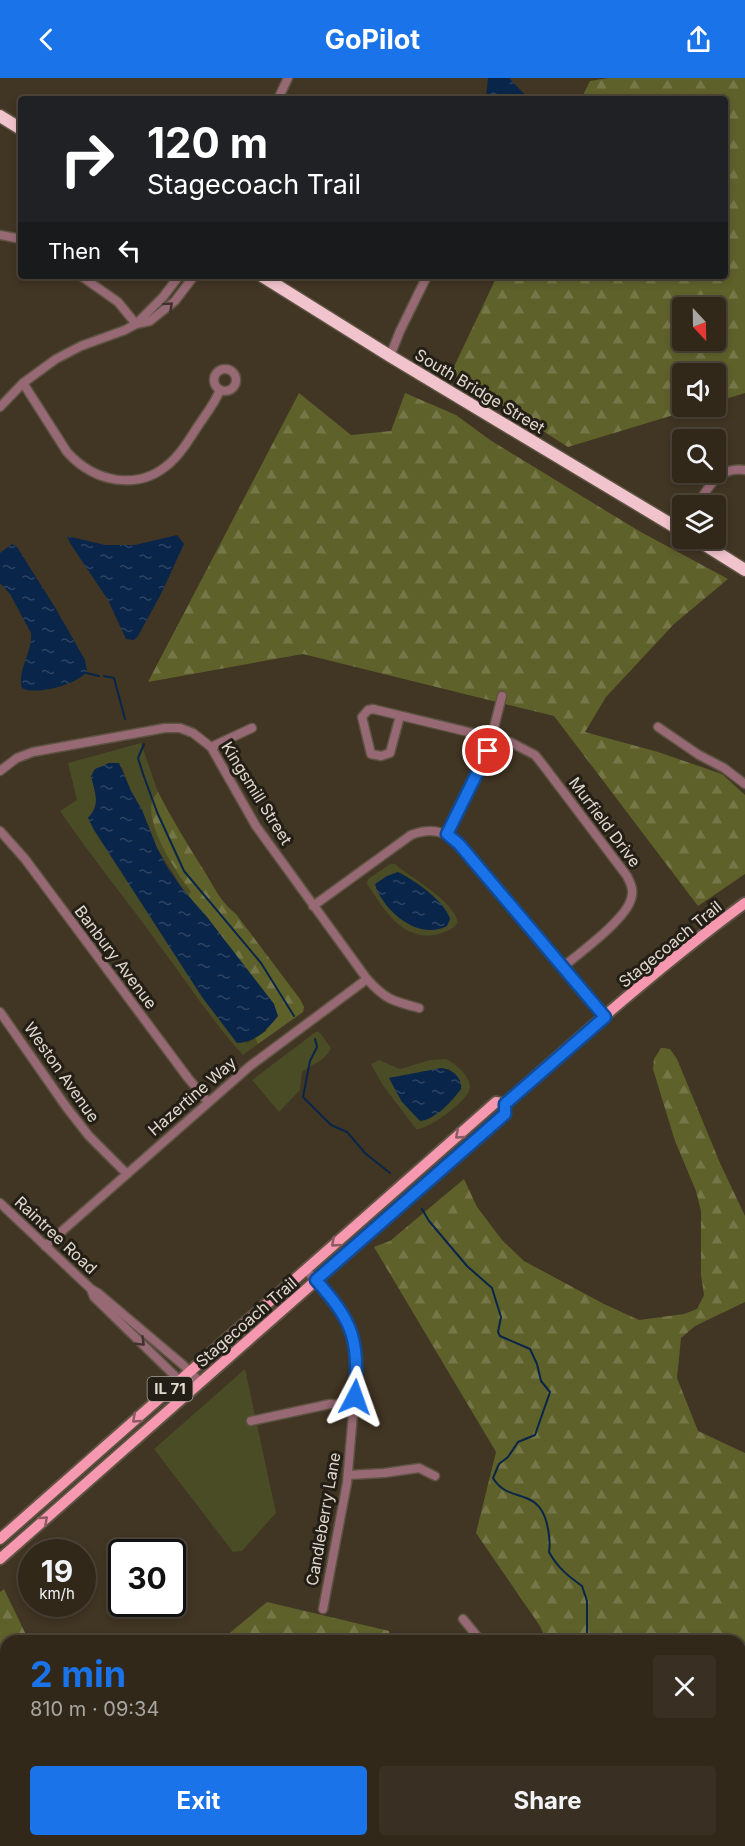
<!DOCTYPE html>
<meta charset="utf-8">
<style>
body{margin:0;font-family:Inter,sans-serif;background:#393023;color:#f1f3f6;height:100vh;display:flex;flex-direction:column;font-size:22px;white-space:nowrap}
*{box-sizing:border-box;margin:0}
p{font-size:20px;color:#a8a6a2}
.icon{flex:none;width:33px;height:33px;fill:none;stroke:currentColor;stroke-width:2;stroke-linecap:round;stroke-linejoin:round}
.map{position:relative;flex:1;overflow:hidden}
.details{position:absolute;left:0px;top:1557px;width:746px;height:212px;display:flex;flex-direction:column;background:#31281a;border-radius:18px 18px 0 0;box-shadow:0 3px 9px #0003,0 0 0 2px #4c4439}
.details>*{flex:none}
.hud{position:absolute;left:18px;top:18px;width:710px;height:183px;border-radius:6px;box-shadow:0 3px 9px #0003,0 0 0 2px #4c4439;background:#202124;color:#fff;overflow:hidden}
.needle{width:39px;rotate:158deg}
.fabs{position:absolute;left:672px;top:219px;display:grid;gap:12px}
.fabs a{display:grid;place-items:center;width:54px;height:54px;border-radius:6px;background:#31281a;box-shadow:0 3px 9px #0003,0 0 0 2px #4c4439;font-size:30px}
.speed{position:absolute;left:18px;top:1461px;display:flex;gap:12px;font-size:30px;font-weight:700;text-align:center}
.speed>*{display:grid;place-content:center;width:78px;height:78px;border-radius:50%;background:#31281a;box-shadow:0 3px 9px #0003,0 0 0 2px #4c4439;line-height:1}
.speed small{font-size:15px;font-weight:400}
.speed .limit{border:3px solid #111;border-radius:9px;background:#fff;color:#111}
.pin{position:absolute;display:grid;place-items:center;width:51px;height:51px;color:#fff;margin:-26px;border:3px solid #fff;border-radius:50%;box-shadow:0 2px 6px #0007}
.me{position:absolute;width:66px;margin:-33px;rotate:4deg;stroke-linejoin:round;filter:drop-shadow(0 0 4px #0008)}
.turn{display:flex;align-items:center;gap:21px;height:126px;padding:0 30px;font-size:27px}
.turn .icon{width:78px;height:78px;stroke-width:2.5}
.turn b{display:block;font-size:42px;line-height:51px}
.then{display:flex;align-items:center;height:57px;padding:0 30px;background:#0003;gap:12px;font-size:22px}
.round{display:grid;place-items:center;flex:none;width:63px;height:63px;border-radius:6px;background:#393023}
.summary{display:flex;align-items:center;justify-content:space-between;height:102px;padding:0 30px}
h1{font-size:36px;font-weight:700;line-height:45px;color:#1a73e8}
.action{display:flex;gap:12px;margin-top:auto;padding:12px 30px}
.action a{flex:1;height:69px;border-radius:6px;background:#1a73e8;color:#fff;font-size:24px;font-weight:700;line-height:69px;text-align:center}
.action a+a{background:#393023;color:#f1f3f6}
header{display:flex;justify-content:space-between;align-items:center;height:78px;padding:0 30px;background:#1a73e8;color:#fff;font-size:27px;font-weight:700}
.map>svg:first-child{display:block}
.grass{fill:#4a4c26;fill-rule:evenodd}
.forest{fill:url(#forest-firs);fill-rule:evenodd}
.water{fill:url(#water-ripples)}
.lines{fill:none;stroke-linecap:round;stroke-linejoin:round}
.stream{stroke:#092549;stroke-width:2}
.minor-casing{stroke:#5e5342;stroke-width:11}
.major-casing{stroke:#5e5342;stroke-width:14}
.highway-casing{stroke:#5e5342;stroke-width:15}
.minor{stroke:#976974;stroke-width:8}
.major{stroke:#f698b0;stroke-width:10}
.highway{stroke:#f1c3cd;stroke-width:12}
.oneway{stroke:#40312e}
.oneway2{stroke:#8c5b63}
.route-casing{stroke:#114b97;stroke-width:15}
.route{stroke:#1a73e8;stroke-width:10}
.labels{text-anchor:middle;stroke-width:6;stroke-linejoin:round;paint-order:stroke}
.shield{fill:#231e16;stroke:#a7a197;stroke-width:1.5}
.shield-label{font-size:15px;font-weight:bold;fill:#e0d9ce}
.street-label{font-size:16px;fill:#e0d9ce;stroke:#231e16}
</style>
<header><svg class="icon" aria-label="back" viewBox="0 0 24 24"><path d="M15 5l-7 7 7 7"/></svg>GoPilot<svg class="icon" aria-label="share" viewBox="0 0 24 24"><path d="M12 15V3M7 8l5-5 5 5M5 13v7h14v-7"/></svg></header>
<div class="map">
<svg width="745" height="1768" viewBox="0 0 745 1768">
<defs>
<pattern id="forest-firs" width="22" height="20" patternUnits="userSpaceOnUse" patternTransform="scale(1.5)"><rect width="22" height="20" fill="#5f612b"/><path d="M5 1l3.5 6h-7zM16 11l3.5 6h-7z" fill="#767749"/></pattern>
<pattern id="water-ripples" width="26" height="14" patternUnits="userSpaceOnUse" patternTransform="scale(1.5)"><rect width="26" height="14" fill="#092549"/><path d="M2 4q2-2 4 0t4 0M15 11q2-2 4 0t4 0" fill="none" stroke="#2d4462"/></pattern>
</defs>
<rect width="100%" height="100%" fill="#413523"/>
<g class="grass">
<path d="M141 665 158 714 155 716 186 808 191 814 188 817 184 813 157 770 142 732 131 713 122 689 91 698 97 722 94 733 247 965 255 960 258 966 243 977C211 942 187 904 159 867 127 822 91 779 60 733L77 722 68 685Z"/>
<path d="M390 786H395C411 800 453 822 458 844 453 852 444 855 434 857 400 862 383 829 367 806L368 801ZM398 794C415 802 444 823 450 841L444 850C409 855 394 836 376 810Z"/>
<path d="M317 953 321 956 331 970C326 983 312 986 302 994L300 1012 279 1034 252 1002Z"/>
<path d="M446 981C455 985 470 998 470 1009 470 1022 427 1053 416 1051L382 1006 371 986 379 982 400 991 430 982ZM449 991 456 998 461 1007 402 1024 389 1000Z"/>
<polygon points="245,1291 276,1435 242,1473 233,1474 154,1371"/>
</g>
<g class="forest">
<path d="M608 0H745V315L716 324V296H682V328L700 329 568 369 451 295 497 198H724V21H581L590 3ZM682 230H716V262H682Z"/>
<polygon points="299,315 351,357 391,353 405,315 456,337 490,362 639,453 728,501 674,546 606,619 585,654 658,674 722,696 745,717 745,796 698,828 554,638 303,576 148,604"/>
<path d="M158 714C172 741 187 766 203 791 213 807 221 825 236 836L300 921 304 929 303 934 258 966 255 960 266 953 274 926 188 817 191 814C177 795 135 734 158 714Z"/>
<polygon points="661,970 670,971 677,981 720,1085 745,1138 745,1224 695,1248 681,1260 677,1300 698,1353 745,1375 745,1737 740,1737 740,1563 547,1563 540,1548 476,1455 496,1374 374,1169 390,1163 464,1101 477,1129 502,1162 524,1183 604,1226 639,1242 684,1236 697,1231 704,1217 701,1197 701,1133 696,1113 675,1063 653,991 654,981"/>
<polygon points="4,1511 29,1563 6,1563 6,1685 0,1684 0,1514"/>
<polygon points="267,1524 389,1553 390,1563 220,1563"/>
<polygon points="79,1763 369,1762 369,1763 368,1768 85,1768"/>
</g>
<g class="water">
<polygon points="488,0 509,0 529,21 486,21"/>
<polygon points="177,457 184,466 161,516 138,558 134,562 126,561 108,522 70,465 67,458 105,467 135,467"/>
<path d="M12 466 17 469 56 531 85 582 87 592C82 606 34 618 22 610 17 592 33 573 31 555L10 516 0 505V475Z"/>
<path d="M109 685H119L131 713 142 732 157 770 167 789 184 813 207 839 274 926 278 938C267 952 256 964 237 965L202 919 94 752 88 740C101 726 95 715 91 698L95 691Z"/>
<path d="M398 794C415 803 444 822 450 841L447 848C418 863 383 833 375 806L387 798Z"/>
<path d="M441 990C452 991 462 999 461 1011 452 1023 435 1042 420 1043L402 1024 389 1000Z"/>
</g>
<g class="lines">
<g class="stream">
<polyline points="86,595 99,598"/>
<polyline points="104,598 114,600 125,641"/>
<polyline points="144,666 138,680 143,696 157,734 184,793 261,885 294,938"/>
<polyline points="315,961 317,969 310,983 303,1019 331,1047 347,1054 366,1076 390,1095"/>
<path d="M422 1131 429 1143 467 1188 492 1210 501 1239 498 1254 500 1258 530 1271 537 1286 541 1303 550 1314 535 1357 518 1364 508 1379 499 1386 493 1400C508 1426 538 1408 547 1446 549 1456 551 1464 549 1474 557 1489 568 1498 582 1508L587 1523V1563"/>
<polyline points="740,1741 745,1740"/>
</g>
<defs>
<g id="minor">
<polyline points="278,21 288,0"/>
<polyline points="0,157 21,161"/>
<polyline points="81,198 118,224 136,246"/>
<polyline points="136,246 163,219 179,198"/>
<polyline points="390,278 400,253 427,198"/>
<circle cx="225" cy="302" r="11"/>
<path d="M23 305 67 374C94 404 138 414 170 385 182 375 190 360 198 348 206 336 215 325 220 312"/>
<polyline points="0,329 23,305 56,281 81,268 125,252 136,246 150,243 175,223 194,198"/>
<path d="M697 428C708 408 720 388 745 392"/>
<path d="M400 638 390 675 381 678 371 676 362 639 368 632 373 631 510 664 535 677 543 687 627 798C631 806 634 813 631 821 626 841 581 874 564 888"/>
<polyline points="658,649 699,677 724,690 745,706"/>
<polyline points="211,669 252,650"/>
<path d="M0 693 17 680 33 674 165 650H180L193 655 211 669 256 748 367 901C385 921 392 923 419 930"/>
<polyline points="0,753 25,781 188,1000 208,1024"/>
<polyline points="446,756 488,673 502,618"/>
<path d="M313 828 411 757C429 750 446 752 459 766L605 939"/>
<polyline points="0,934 67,1030 89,1058 127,1096"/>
<polyline points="0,1125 91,1211 98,1215 182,1286 200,1304"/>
<polyline points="45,1168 250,988 367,901"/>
<path d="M306 1192C335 1223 356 1243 357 1289L347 1405 323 1531"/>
<polyline points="91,1211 94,1219 173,1296 189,1314"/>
<polyline points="251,1343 330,1326 354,1328"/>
<polyline points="348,1397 384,1395 419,1390 435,1398"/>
<polyline points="463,1541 481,1563"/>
<polyline points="462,1768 462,1762"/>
</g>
<g id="major">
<polyline points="0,1461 496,1024 505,1026"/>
<path d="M0 1481 505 1036V1026C583 956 661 887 745 825"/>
</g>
<g id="highway">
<polyline points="0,38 21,51"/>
<polyline points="262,198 390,278 682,453"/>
<polyline points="694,460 745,492"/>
</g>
</defs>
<use href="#minor" class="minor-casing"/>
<use href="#major" class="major-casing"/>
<use href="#highway" class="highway-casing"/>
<use href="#minor" class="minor"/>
<use href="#major" class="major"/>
<use href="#highway" class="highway"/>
</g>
<defs><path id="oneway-chevron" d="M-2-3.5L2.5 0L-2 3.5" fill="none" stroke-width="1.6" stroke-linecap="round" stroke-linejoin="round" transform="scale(1.5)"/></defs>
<g class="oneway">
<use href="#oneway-chevron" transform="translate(169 228) rotate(-42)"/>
<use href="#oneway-chevron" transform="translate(141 1264) rotate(44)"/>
</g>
<g class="oneway2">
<use href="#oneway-chevron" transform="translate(459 1057) rotate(139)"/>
<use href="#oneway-chevron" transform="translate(335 1165) rotate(139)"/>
<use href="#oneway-chevron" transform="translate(136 1341) rotate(139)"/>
<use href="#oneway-chevron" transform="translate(44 1442) rotate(-42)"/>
</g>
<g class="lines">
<defs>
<path id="route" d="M355 1319C359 1261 354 1245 316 1202L505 1036V1026L605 939 459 766 447 756 488 673"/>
</defs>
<use href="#route" class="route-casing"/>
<use href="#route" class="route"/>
</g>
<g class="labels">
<rect class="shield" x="147.5" y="1299" width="45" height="24" rx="4.5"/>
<g class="shield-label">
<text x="170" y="1316">IL 71</text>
</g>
<g class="street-label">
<text transform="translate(480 313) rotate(31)" y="6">South Bridge Street</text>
<text transform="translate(257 715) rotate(58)" y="6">Kingsmill Street</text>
<text transform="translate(605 744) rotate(53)" y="6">Murfield Drive</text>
<text transform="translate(670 866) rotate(-39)" y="6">Stagecoach Trail</text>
<text transform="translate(116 879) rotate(53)" y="6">Banbury Avenue</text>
<text transform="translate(62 994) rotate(55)" y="6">Weston Avenue</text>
<text transform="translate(192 1018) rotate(-41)" y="6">Hazertine Way</text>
<text transform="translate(56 1157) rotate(43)" y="6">Raintree Road</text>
<text transform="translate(246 1244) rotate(-41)" y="6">Stagecoach Trail</text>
<text transform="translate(323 1441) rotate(-80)" y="6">Candleberry Lane</text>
</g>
</g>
</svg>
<div class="fabs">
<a><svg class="needle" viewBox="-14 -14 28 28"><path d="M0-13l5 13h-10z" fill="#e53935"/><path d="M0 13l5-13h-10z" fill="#a8a6a2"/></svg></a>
<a><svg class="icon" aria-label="sound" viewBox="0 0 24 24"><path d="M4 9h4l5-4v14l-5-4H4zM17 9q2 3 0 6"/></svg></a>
<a><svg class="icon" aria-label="search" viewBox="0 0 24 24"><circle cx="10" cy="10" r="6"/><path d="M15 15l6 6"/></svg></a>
<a><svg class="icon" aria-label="layers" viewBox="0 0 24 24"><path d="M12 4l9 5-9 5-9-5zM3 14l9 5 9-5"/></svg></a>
</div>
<div class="speed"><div>19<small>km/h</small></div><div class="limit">30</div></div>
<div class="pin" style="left:488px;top:673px;background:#d93025"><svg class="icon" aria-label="arrive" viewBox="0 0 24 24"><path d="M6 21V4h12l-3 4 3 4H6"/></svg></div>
<svg class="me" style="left:355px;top:1319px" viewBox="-20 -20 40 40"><path d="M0-17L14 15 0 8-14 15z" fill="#1a73e8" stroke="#fff" stroke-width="4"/></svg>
<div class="hud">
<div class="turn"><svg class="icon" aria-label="right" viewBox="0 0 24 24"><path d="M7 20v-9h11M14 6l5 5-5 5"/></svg><div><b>120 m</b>Stagecoach Trail</div></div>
<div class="then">Then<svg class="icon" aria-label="left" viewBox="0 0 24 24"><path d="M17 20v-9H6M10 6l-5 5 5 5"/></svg></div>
</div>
<section class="details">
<div class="summary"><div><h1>2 min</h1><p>810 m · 09:34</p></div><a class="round"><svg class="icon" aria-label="close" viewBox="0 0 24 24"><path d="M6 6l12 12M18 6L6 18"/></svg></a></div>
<div class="action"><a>Exit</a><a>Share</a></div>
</section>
</div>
